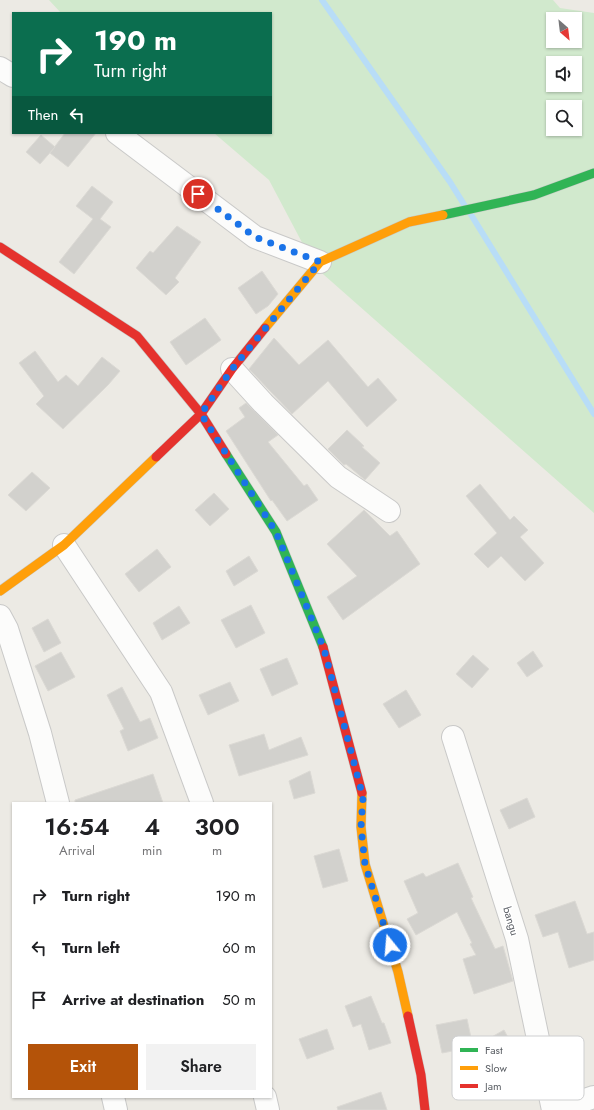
<!DOCTYPE html>
<style>
body{margin:0;font-family:Jost,sans-serif;background:#f2f2f2;color:#202124;height:100vh;display:flex;flex-direction:column;font-size:15px;white-space:nowrap}
*{box-sizing:border-box;margin:0}
p{font-size:13px;color:#757577}
.icon{flex:none;width:22px;height:22px;fill:none;stroke:currentColor;stroke-width:2;stroke-linecap:round;stroke-linejoin:round}
.map{position:relative;flex:1;overflow:hidden}
.panel{position:absolute;left:12px;top:802px;width:260px;height:296px;display:flex;flex-direction:column;background:#fff;border-radius:0px;box-shadow:0 1px 3px #0004}
.panel>*{flex:none}
.top-card{position:absolute;left:12px;top:12px;width:260px;height:122px;border-radius:0px;box-shadow:0 1px 3px #0004;background:#0b6e4f;color:#fff;overflow:hidden}
.needle{width:26px;rotate:152deg}
.buttons{position:absolute;left:546px;top:12px;display:grid;gap:8px}
.buttons a{display:grid;place-items:center;width:36px;height:36px;border-radius:0px;background:#fff;box-shadow:0 1px 3px #0004;font-size:20px}
.pin{position:absolute;display:grid;place-items:center;width:34px;height:34px;color:#fff;margin:-17px;border:2px solid #fff;border-radius:50%;box-shadow:0 1px 4px #0007}
.me{position:absolute;width:44px;margin:-22px;rotate:343deg;stroke-linejoin:round;filter:drop-shadow(0 0 3px #0008)}
.turn{display:flex;align-items:center;gap:14px;height:84px;padding:0 16px;font-size:18px}
.turn .icon{width:52px;height:52px;stroke-width:2.5}
.turn b{display:block;font-size:28px;line-height:34px}
.then{display:flex;align-items:center;height:38px;padding:0 16px;background:#0003;gap:8px;font-size:15px}
.eta{display:flex;justify-content:space-evenly;align-items:center;height:68px;text-align:center}
.eta b{font-size:24px;font-weight:600;line-height:28px}
.primary-button{display:flex;gap:8px;margin-top:auto;padding:8px 16px}
.primary-button a{flex:1;height:46px;border-radius:0px;background:#b45309;color:#fff;font-size:16px;font-weight:600;line-height:46px;text-align:center}
.primary-button a+a{background:#f2f2f2;color:#202124}
ul{padding:0;list-style:none}
li{display:flex;align-items:center;gap:12px;height:52px;padding:0 16px}
li div{flex:1}
li b{display:block;font-size:15px}
li em{font-style:normal}
.map>svg:first-child{display:block}
.green{fill:#d1e9cd;fill-rule:evenodd}
.lines{fill:none;stroke-linecap:round;stroke-linejoin:round}
.stream{stroke:#b8ddf7;stroke-width:6}
.building{fill:#d2d1cd;stroke:#dbd9d4}
.street-casing{stroke:#c9c9c8;stroke-width:24}
.fast-casing{stroke:#c7c8c6;stroke-width:10}
.slow-casing{stroke:#c7c8c6;stroke-width:10}
.jam-casing{stroke:#c7c8c6;stroke-width:10}
.street{stroke:#fcfcfb;stroke-width:22}
.fast{stroke:#30b455;stroke-width:9}
.slow{stroke:#ff9f0a;stroke-width:9}
.jam{stroke:#e5322d;stroke-width:9}
.route{stroke:#1a73e8;stroke-width:7;stroke-dasharray:0 12.6}
.labels{text-anchor:middle;stroke-width:3;stroke-linejoin:round;paint-order:stroke}
.street-label{font-size:11px;fill:#5a5e64;stroke:#fff}
.key{fill:#fff;stroke:#cecfd0;stroke-width:1}
.key-label{font-size:11px;fill:#5a5e64}
</style>
<div class="map">
<svg width="594" height="1110" viewBox="0 0 594 1110">
<rect width="100%" height="100%" fill="#eceae4"/>
<path class="green" d="M49 0H553L560 8 594 13V513L315 267 269 180 214 133H271V13H61ZM553 19H575V41H553ZM553 63H575V85H553ZM553 107H575V129H553Z"/>
<g class="lines">
<g class="stream">
<polyline points="322,0 450,182 465,206"/>
<polyline points="470,213 594,414"/>
</g>
</g>
<g class="building">
<polygon points="65,133 96,133 68,167 50,153"/>
<polygon points="41,135 55,147 40,164 26,152"/>
<polygon points="92,186 113,202 100,219 111,227 74,274 59,262 93,219 76,206"/>
<polygon points="177,226 201,242 175,278 179,282 166,295 136,268 150,251 153,253"/>
<polygon points="262,271 278,294 268,306 256,314 238,288"/>
<polygon points="205,318 221,340 186,365 170,342"/>
<polygon points="274,338 299,365 328,340 368,387 378,378 397,400 367,427 328,381 292,414 249,369"/>
<polygon points="35,351 58,382 66,375 78,386 102,357 120,371 108,385 63,429 36,404 44,396 19,363"/>
<polygon points="246,403 278,435 268,442 304,486 307,484 318,500 287,521 272,500 271,501 226,431 245,417 239,408"/>
<polygon points="347,430 364,446 362,447 380,463 365,480 346,464 344,465 328,449"/>
<polygon points="32,472 50,488 26,511 8,495"/>
<polygon points="480,484 510,520 514,516 528,530 520,537 544,563 525,581 501,556 488,568 474,554 497,533 466,496"/>
<polygon points="214,493 229,509 210,526 195,510"/>
<polygon points="364,510 390,536 397,531 420,564 343,620 327,597 357,576 327,544"/>
<polygon points="157,549 171,567 139,592 125,574"/>
<polygon points="249,556 258,571 234,586 226,571"/>
<polygon points="251,605 265,633 236,648 221,620"/>
<polygon points="179,606 190,623 162,640 153,623"/>
<polygon points="48,619 61,643 44,652 32,628"/>
<polygon points="533,651 543,666 527,677 517,663"/>
<polygon points="61,652 75,677 48,691 35,666"/>
<polygon points="473,655 489,669 472,688 456,674"/>
<polygon points="287,658 298,684 272,696 260,669"/>
<polygon points="230,682 239,701 208,715 199,695"/>
<polygon points="122,687 140,722 150,718 158,738 128,751 120,731 124,729 107,695"/>
<polygon points="406,690 421,715 399,728 383,704"/>
<polygon points="264,734 269,750 301,737 308,755 239,776 229,745"/>
<polygon points="310,771 315,793 294,799 289,781"/>
<polygon points="153,774 163,803 75,803 75,800"/>
<polygon points="527,798 535,817 509,829 500,810"/>
<polygon points="339,849 348,881 323,888 314,856"/>
<polygon points="458,863 473,897 471,898 495,949 503,946 513,981 474,994 463,959 476,955 470,944 472,943 457,912 416,935 407,919 418,913 404,881 423,873 426,877"/>
<polygon points="575,901 587,934 594,932 594,960 569,968 558,932 543,937 535,915"/>
<polygon points="371,996 382,1023 384,1023 391,1043 369,1050 361,1024 353,1027 345,1006"/>
<polygon points="467,1019 473,1047 442,1053 436,1025"/>
<polygon points="327,1029 334,1049 307,1059 299,1039"/>
<polygon points="504,1030 512,1045 499,1053 490,1038"/>
<polygon points="381,1092 387,1110 338,1110 337,1107"/>
</g>
<g class="lines">
<defs>
<g id="street">
<polyline points="0,68 13,76"/>
<polyline points="117,133 255,237 320,262"/>
<polyline points="232,369 263,403 338,477 389,511"/>
<polyline points="64,545 161,692 202,803"/>
<polyline points="0,616 7,629 40,733 58,803"/>
<polyline points="453,737 517,939 553,1110"/>
<polyline points="113,1097 116,1110"/>
<polyline points="265,1097 268,1110"/>
<polyline points="555,1110 594,1097"/>
</g>
<g id="fast">
<polyline points="443,215 534,195 594,173"/>
<polyline points="226,454 276,532 323,647"/>
</g>
<g id="slow">
<polyline points="265,328 320,262 409,222 443,215"/>
<polyline points="0,591 64,545 156,457"/>
<polyline points="362,793 361,827 365,864 398,972 408,1016"/>
</g>
<g id="jam">
<polyline points="0,247 137,336 201,414 226,454"/>
<polyline points="156,457 201,414 232,369 265,328"/>
<polyline points="323,647 362,793"/>
<polyline points="408,1016 421,1075 425,1110"/>
</g>
</defs>
<use href="#street" class="street-casing"/>
<use href="#fast" class="fast-casing"/>
<use href="#slow" class="slow-casing"/>
<use href="#jam" class="jam-casing"/>
<use href="#street" class="street"/>
<use href="#fast" class="fast"/>
<use href="#slow" class="slow"/>
<use href="#jam" class="jam"/>
</g>
<g class="lines">
<polyline class="route" points="198,194 255,237 320,262 232,369 201,414 276,532 324,649 363,797 361,827 365,864 390,945"/>
</g>
<g class="labels">
<g class="street-label">
<text transform="translate(511 921) rotate(73)" y="4">bangu</text>
</g>
</g>
<rect x="452" y="1036" width="132" height="64" rx="6" class="key"/>
<rect x="460" y="1048" width="18" height="4" fill="#30b455"/>
<rect x="460" y="1066" width="18" height="4" fill="#ff9f0a"/>
<rect x="460" y="1084" width="18" height="4" fill="#e5322d"/>
<g class="key-label">
<text x="485" y="1054">Fast</text>
<text x="485" y="1072">Slow</text>
<text x="485" y="1090">Jam</text>
</g>
</svg>
<div class="buttons">
<a><svg class="needle" viewBox="-14 -14 28 28"><path d="M0-13l5 13h-10z" fill="#e53935"/><path d="M0 13l5-13h-10z" fill="#757577"/></svg></a>
<a><svg class="icon" aria-label="sound" viewBox="0 0 24 24"><path d="M4 9h4l5-4v14l-5-4H4zM17 9q2 3 0 6"/></svg></a>
<a><svg class="icon" aria-label="search" viewBox="0 0 24 24"><circle cx="10" cy="10" r="6"/><path d="M15 15l6 6"/></svg></a>
</div>
<div class="pin" style="left:198px;top:194px;background:#d93025"><svg class="icon" aria-label="arrive" viewBox="0 0 24 24"><path d="M6 21V4h12l-3 4 3 4H6"/></svg></div>
<svg class="me" style="left:390px;top:945px" viewBox="-20 -20 40 40"><circle r="17" fill="#1a73e8" stroke="#fff" stroke-width="3"/><path d="M0-11L8 9 0 5-8 9z" fill="#fff"/></svg>
<div class="top-card">
<div class="turn"><svg class="icon" aria-label="right" viewBox="0 0 24 24"><path d="M7 20v-9h11M14 6l5 5-5 5"/></svg><div><b>190 m</b>Turn right</div></div>
<div class="then">Then<svg class="icon" aria-label="left" viewBox="0 0 24 24"><path d="M17 20v-9H6M10 6l-5 5 5 5"/></svg></div>
</div>
<section class="panel">
<div class="eta">
<div><b>16:54</b><p>Arrival</p></div>
<div><b>4</b><p>min</p></div>
<div><b>300</b><p>m</p></div>
</div>
<ul>
<li><svg class="icon" aria-label="right" viewBox="0 0 24 24"><path d="M7 20v-9h11M14 6l5 5-5 5"/></svg><div><b>Turn right</b></div><em>190 m</em></li>
<li><svg class="icon" aria-label="left" viewBox="0 0 24 24"><path d="M17 20v-9H6M10 6l-5 5 5 5"/></svg><div><b>Turn left</b></div><em>60 m</em></li>
<li><svg class="icon" aria-label="arrive" viewBox="0 0 24 24"><path d="M6 21V4h12l-3 4 3 4H6"/></svg><div><b>Arrive at destination</b></div><em>50 m</em></li>
</ul>
<div class="primary-button"><a>Exit</a><a>Share</a></div>
</section>
</div>
